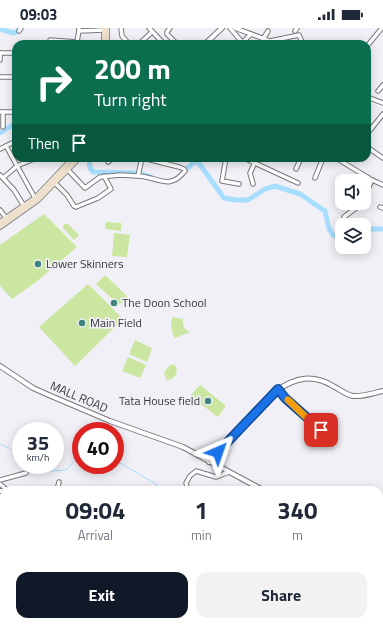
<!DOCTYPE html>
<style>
body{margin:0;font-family:"Titillium Web",sans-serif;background:#f2f2f3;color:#1f2937;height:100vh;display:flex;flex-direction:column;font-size:15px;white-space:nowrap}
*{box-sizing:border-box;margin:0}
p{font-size:13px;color:#747a83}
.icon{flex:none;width:22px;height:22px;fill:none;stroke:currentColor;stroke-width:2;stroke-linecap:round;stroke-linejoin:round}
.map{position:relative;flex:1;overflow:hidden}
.drawer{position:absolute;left:0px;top:458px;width:383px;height:140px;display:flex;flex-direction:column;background:#fff;border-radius:12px 12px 0 0;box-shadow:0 2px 10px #0003}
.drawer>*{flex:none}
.guide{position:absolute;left:12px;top:12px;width:359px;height:122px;border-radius:12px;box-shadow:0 2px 10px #0003;background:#0b6e4f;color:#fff;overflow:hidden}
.tools{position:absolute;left:335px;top:146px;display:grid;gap:8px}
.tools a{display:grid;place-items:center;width:36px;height:36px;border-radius:8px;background:#fff;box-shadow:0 2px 10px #0003;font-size:20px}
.speed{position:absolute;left:12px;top:394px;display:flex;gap:8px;font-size:20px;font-weight:700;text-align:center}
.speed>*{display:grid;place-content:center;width:52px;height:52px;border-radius:50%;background:#fff;box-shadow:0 2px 10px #0003;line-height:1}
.speed small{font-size:10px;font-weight:400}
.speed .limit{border:6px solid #d22;background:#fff;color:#111}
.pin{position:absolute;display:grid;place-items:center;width:34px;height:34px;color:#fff;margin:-17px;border-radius:8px;box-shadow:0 2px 6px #0006}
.me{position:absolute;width:44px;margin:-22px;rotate:43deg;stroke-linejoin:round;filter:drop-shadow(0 0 3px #0008)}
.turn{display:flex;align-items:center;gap:14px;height:84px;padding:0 16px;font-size:18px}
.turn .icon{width:52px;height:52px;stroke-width:2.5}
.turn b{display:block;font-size:28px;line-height:34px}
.then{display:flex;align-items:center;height:38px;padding:0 16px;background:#0003;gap:8px;font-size:15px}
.eta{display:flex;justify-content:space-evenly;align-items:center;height:68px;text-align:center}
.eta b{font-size:24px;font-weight:700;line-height:28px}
.button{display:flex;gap:8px;margin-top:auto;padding:8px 16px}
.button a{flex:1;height:46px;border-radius:12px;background:#111827;color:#fff;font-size:16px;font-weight:700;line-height:46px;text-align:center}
.button a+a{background:#f2f2f3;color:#1f2937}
.status{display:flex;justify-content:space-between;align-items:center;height:28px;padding:0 20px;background:#fff;direction:ltr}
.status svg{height:11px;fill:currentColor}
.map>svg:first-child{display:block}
.green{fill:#cae6a0}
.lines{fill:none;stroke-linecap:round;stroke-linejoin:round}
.stream{stroke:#a7defd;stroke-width:1}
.river{stroke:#a7defd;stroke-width:5}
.minor-casing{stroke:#78787d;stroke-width:5.5}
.tertiary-casing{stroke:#78787d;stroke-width:6}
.secondary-casing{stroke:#78787d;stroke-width:6}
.minor{stroke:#fff;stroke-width:3.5}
.tertiary{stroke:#fff;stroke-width:4}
.secondary{stroke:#eee0cc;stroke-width:4.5}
.route-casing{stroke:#114b97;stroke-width:10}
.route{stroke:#1a73e8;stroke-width:7}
.slow{stroke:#f59e0b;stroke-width:7}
.poi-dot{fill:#3e847c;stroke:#f1f0f6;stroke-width:1.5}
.labels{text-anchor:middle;stroke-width:3.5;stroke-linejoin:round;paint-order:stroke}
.poi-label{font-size:12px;fill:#39393b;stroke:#f1f0f6;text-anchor:start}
.street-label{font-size:12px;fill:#39393b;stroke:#f1f0f6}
</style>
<div class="status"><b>09:03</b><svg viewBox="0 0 49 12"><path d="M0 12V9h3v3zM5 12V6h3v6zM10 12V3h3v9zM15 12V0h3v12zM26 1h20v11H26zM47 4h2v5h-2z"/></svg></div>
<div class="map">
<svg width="383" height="598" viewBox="0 0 383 598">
<rect width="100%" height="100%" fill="#f1f0f6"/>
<g class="green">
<polygon points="44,186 77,219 36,254 12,271 0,258 0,217"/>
<polygon points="106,194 121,195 121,203 105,201"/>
<polygon points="64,196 68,196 79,207 74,212 63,200"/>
<polygon points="114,205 130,207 127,229 112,228"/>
<polygon points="105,247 128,269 119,277 96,256"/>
<polygon points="88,256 123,291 75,338 39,299"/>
<path d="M173 289 183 291C182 297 184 301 190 304L175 310C171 303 170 296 173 289Z"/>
<polygon points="135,312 152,320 147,334 129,326"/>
<polygon points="128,329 146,337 140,350 122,343"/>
<path d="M174 336C180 342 175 352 167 352L164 346C166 341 168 337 174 336Z"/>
<polygon points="200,357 226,378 218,389 190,368"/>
</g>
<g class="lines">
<g class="stream">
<polyline points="0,416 21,425"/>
<polyline points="115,432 156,456 158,462"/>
<polyline points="43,437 51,443 66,442 76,431 81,428"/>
<polyline points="134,594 136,598"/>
</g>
<g class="river">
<polyline points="0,1 13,5 17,4 20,0"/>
<polyline points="0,105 16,95"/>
<path d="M91 130C88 136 89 140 93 144L137 145"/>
<polyline points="141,146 151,149"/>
<polyline points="182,146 193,135 198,134 224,170 236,172 248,172 265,161 275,158 300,166 325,183 329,201 334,208 342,210"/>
<polyline points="364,205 371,201 383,201"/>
</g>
<defs>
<g id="minor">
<polyline points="121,0 122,8 129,16"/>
<polyline points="149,0 164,16"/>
<polyline points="170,0 167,4 167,6 177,16"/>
<polyline points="230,0 242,14"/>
<polyline points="235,0 270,13 274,16"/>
<polyline points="79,1 79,3 104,2"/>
<polyline points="19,3 21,0"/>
<polyline points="295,3 297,0"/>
<polyline points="263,11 268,3"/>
<polyline points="50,12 77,14 79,2"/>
<polyline points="270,13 299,7 303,16"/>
<polyline points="191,15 192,16"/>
<polyline points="242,15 251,6"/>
<polyline points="139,16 152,4"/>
<polyline points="367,18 382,0"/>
<polyline points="0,25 16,25"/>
<polyline points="0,32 0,25"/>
<polyline points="0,49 16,49"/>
<polyline points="378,63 383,57"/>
<polyline points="367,69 383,75"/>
<polyline points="0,84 16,84"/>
<polyline points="3,84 3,99"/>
<polyline points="367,96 372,100"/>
<polyline points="367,106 383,86"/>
<polyline points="6,118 35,170"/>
<polyline points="367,119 383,130"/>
<polyline points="0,121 16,113"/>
<polyline points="226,130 222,153 239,156"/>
<polyline points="244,130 298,155"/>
<polyline points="336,130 372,152 383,157"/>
<polyline points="108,134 113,130"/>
<polyline points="296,141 301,130"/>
<polyline points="68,142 85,160 100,149 120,147 138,148 142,130"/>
<polyline points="0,147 14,162 24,178"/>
<path d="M138 148C159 149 169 163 185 143L184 141 179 139 143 130"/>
<polyline points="3,150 17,138 36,130"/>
<polyline points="315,150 323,130"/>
<polyline points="55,155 67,167 74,178 76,179 98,170 111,161 104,148"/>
<polyline points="253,156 250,145 257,130"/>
<polyline points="364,169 372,152"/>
<polyline points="380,179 383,180"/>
<polyline points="0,182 7,191"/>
<polyline points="344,189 356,180 361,175"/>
<polyline points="278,361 285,370 321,402"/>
<polyline points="0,452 26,445"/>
<polyline points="0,456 7,462"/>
<polyline points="18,462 36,461 44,462"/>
<polyline points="57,462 59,454"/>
<polyline points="188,462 186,455 190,448 196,443 216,449 229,444"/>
<polyline points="0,480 4,474"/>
<polyline points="0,508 4,511"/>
<polyline points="0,524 4,528"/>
<polyline points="0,555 4,550"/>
<polyline points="379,592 383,596"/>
<polyline points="106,594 108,598"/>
<polyline points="217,594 221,598"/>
<polyline points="25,597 51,594"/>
<polyline points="77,598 79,594"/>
</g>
<g id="tertiary">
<polyline points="205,16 222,0"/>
<polyline points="0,338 33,360 51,368 110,393 183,419 263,462"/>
<path d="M209 434 276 363C296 349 313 346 333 358 339 361 346 367 353 368 363 369 373 365 383 363"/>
<polyline points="0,463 4,463"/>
<polyline points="379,535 383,536"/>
<polyline points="54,594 70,598"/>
</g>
<g id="secondary">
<polyline points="104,0 104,16"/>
<polyline points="107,0 107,16"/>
<polyline points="0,194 35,170 73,130"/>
<polyline points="0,199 38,172 79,130"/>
</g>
</defs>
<use href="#minor" class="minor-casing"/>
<use href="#tertiary" class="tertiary-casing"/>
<use href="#secondary" class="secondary-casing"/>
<use href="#minor" class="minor"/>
<use href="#tertiary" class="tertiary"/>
<use href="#secondary" class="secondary"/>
</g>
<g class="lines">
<defs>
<polyline id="route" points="218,424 278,361 285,370 321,402"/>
</defs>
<use href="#route" class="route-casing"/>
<use href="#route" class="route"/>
<polyline class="slow" points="288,372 309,392"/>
</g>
<g class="poi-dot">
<circle cx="38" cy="236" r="4"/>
<circle cx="114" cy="275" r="4"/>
<circle cx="82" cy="295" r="4"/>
<circle cx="208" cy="373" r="4"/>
</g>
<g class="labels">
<g class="poi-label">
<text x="46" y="240">Lower Skinners</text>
<text x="122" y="279">The Doon School</text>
<text x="90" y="299">Main Field</text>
<text x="200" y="377" text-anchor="end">Tata House field</text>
</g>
<g class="street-label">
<text transform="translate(79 369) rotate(23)" y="4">MALL ROAD</text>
</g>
</g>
</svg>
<div class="tools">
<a><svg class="icon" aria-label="sound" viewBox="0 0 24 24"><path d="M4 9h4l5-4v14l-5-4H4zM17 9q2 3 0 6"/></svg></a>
<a><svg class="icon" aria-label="layers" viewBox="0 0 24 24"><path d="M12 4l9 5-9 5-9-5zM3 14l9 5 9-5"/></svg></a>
</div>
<div class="speed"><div>35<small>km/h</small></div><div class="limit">40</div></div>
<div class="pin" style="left:321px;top:402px;background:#d93025"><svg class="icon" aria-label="arrive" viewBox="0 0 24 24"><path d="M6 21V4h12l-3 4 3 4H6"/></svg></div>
<svg class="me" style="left:218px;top:424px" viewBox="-20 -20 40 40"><path d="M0-17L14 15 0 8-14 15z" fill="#1a73e8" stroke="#fff" stroke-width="4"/></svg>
<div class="guide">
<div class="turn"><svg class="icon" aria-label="right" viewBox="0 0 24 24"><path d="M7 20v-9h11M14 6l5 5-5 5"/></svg><div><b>200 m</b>Turn right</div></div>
<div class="then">Then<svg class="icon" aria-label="arrive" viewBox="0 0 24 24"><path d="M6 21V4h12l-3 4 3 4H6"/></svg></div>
</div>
<section class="drawer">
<div class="eta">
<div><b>09:04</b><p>Arrival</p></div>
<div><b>1</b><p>min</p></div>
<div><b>340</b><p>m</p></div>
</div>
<div class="button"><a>Exit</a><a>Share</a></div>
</section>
</div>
